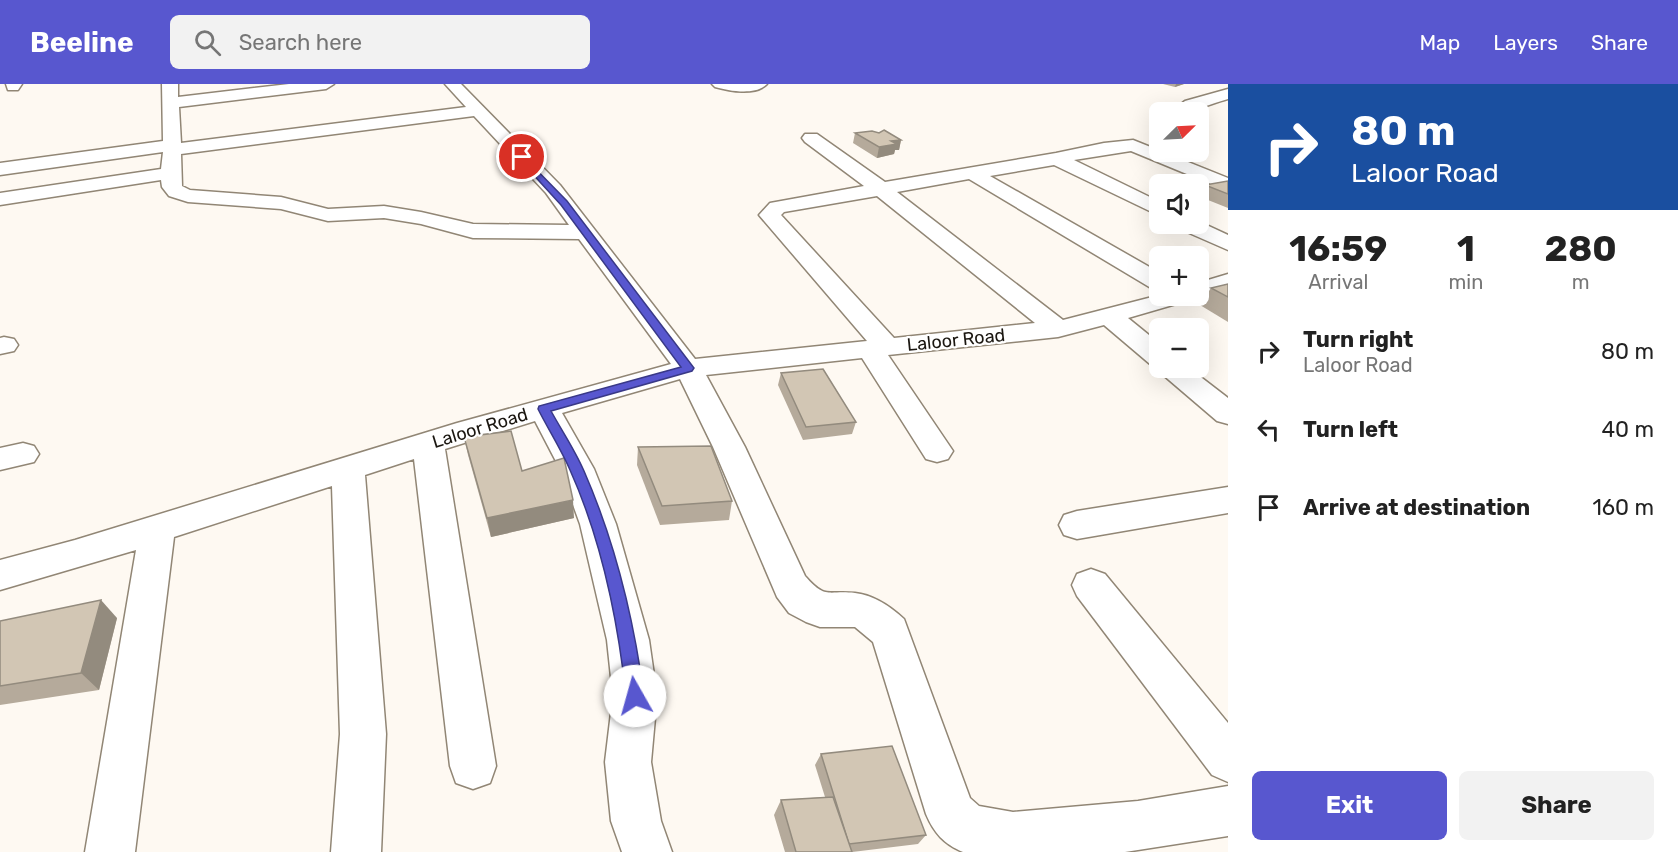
<!DOCTYPE html>
<meta charset="utf-8">
<style>
body{margin:0;font-family:Rubik,sans-serif;background:#f2f2f2;color:#222;height:100vh;display:flex;flex-direction:column;font-size:22px;white-space:nowrap}
*{box-sizing:border-box;margin:0}
p{font-size:20px;color:#767676}
.icon{flex:none;width:33px;height:33px;fill:none;stroke:currentColor;stroke-width:2;stroke-linecap:round;stroke-linejoin:round}
.map{position:relative;flex:1;overflow:hidden}
.panel{display:flex;flex-direction:column;background:#fff;width:450px}
.panel>*{flex:none}
.banner{background:#1a4fa0;color:#fff;overflow:hidden}
.needle{width:39px;rotate:66deg}
.tools{position:absolute;left:1149px;top:18px;display:grid;gap:12px}
.tools a{display:grid;place-items:center;width:60px;height:60px;border-radius:9px;background:#fff;box-shadow:0 6px 24px #0002;font-size:30px}
.pin{position:absolute;display:grid;place-items:center;width:51px;height:51px;color:#fff;margin:-26px;border:3px solid #fff;border-radius:50%;box-shadow:0 2px 6px #0007}
.me{position:absolute;width:66px;margin:-33px;rotate:353deg;stroke-linejoin:round;filter:drop-shadow(0 0 4px #0008)}
.turn{display:flex;align-items:center;gap:21px;height:126px;padding:0 24px;font-size:27px}
.turn .icon{width:78px;height:78px;stroke-width:2.5}
.turn b{display:block;font-size:42px;line-height:51px}
.eta{display:flex;justify-content:space-evenly;align-items:center;height:102px;text-align:center}
.eta b{font-size:36px;font-weight:700;line-height:42px}
.action{display:flex;gap:12px;margin-top:auto;padding:12px 24px}
.action a{flex:1;height:69px;border-radius:9px;background:#5857cf;color:#fff;font-size:24px;font-weight:700;line-height:69px;text-align:center}
.action a+a{background:#f2f2f2;color:#222}
ul{padding:0;list-style:none}
li{display:flex;align-items:center;gap:18px;height:78px;padding:0 24px}
li div{flex:1}
li b{display:block;font-size:22px}
li em{font-style:normal}
header{display:flex;align-items:center;gap:36px;box-sizing:border-box;height:84px;padding:0 30px;background:#5857cf;color:#fff}
header strong{font-size:28px}
nav{display:flex;gap:33px;margin-inline-start:auto;font-size:21px}
.search{width:420px;height:54px;background:#f2f2f2;display:flex;align-items:center;gap:15px;box-sizing:border-box;padding:0 21px;border-radius:9px;color:#767676;font-size:22px}
main{display:flex;flex:1;min-height:0}
.map>svg:first-child{display:block}
.lines{fill:none;stroke-linecap:round;stroke-linejoin:round}
.minor-casing{stroke:#918675;stroke-width:3}
.minor{fill:#fff;fill-rule:evenodd}
.wall{fill:#b5aa9b}
.shaded-wall{fill:#938b7e}
.building{fill:#d2c6b4;stroke:#938b7e;stroke-width:1.5}
.route{fill:#5857cf;stroke:#393987;stroke-width:1.5}
.labels{text-anchor:middle;stroke-width:4.5;stroke-linejoin:round;paint-order:stroke}
.street-label{font-size:18px;fill:#1b1711;stroke:#fff}
</style>
<header>
<strong>Beeline</strong>
<div class="search"><svg class="icon" aria-label="search" viewBox="0 0 24 24"><circle cx="10" cy="10" r="6"/><path d="M15 15l6 6"/></svg>Search here</div>
<nav><a>Map</a><a>Layers</a><a>Share</a></nav>
</header>
<main>
<div class="map">
<svg width="1228" height="768" viewBox="0 0 1228 768">
<rect width="100%" height="100%" fill="#fef9f2"/>
<g class="lines">
<defs>
<g id="minor">
<polygon points="6,0 22,0 18,6 8,6"/>
<path d="M162 0H178V13L289 0H334L326 5 179 23 181 59 466 23 445 0H461L560 101 695 275 867 257 759 131 770 119 864 102 805 58 802 54 805 50H817L885 98 1056 69 1104 59 1133 56 1228 94V107L1131 67 1074 76 1160 118V132L1054 81 990 92 1160 189V206L1151 204 969 95 897 108 1063 236 1160 211 1198 212V199L1228 190V205L1128 234 1160 260V284H1189L1228 314V340L1217 337 1162 290 1158 284 1159 282 1150 280 1104 241 1058 253 888 271 953 367 948 375 937 378 926 375 862 274 706 291 745 363 805 492C826 516 827 506 855 509 874 511 891 523 904 535L970 714 979 722 1013 728 1138 717 1228 702V752L1125 768H963C944 760 934 749 926 730L873 558 855 543H820L806 538 789 529 777 513 713 363 680 295 562 329 594 385 616 440 649 556 657 612 651 678 661 737 672 768H622L611 737 605 678 613 612 607 556 580 440 560 385 535 337 445 365 496 682 490 699 473 705 456 699 450 682 414 375 365 391 386 650 381 768H331L340 650 332 402 174 453 135 768H85L136 466 0 506V476L75 456 457 339 671 280 579 155 473 154 421 140 384 134 328 137 281 125 188 118 169 112 162 103 161 96 0 121V109L161 85 163 68 0 91V79L163 57ZM474 32 546 109 569 141 473 140 421 128 384 122 328 125 281 113 190 106 182 102 181 70ZM877 112 1035 239 894 254 781 131 784 128Z"/>
<path d="M712 0H767C756 12 729 7 715 3Z"/>
<path d="M1228 5V15C1209 20 1190 30 1171 28L1185 17Z"/>
<polygon points="1198,137 1228,151 1228,166 1180,145 1177,140 1198,140"/>
<polygon points="4,253 14,255 18,261 14,267 0,270 0,254"/>
<polygon points="23,359 34,362 39,370 34,378 0,386 0,364"/>
<polygon points="1228,403 1228,429 1077,455 1064,451 1059,441 1064,431 1077,427"/>
<polygon points="1091,485 1105,490 1228,639 1228,698 1212,691 1077,512 1072,501 1077,490"/>
</g>
</defs>
<use href="#minor" class="minor-casing"/>
<use href="#minor" class="minor"/>
</g>
<g class="wall">
<polygon points="1163,0 1184,0 1175,3"/>
<polygon points="855,49 901,56 899,66 895,66 894,70 877,74 853,59"/>
<polygon points="1228,97 1228,124 1198,112 1205,101"/>
<polygon points="1228,200 1228,238 1200,221 1211,204"/>
<polygon points="781,289 856,338 852,350 803,356 778,301"/>
<polygon points="464,353 522,387 574,434 491,453 468,371"/>
<polygon points="638,363 732,417 729,436 660,441 637,381"/>
<polygon points="117,534 99,606 0,621 0,537"/>
<polygon points="821,670 926,751 918,760 852,768 785,768 774,731 781,716 825,713 815,681"/>
</g>
<g class="shaded-wall">
<polygon points="1176,0 1184,0 1175,3"/>
<polygon points="901,56 899,66 895,66 894,70 877,74 879,63 891,57"/>
<polygon points="573,416 574,434 491,453 487,434"/>
<polygon points="101,516 117,534 99,606 81,589"/>
</g>
<g class="building">
<polygon points="884,46 901,56 891,57 897,60 879,63 855,49 872,47 879,49"/>
<polygon points="1228,97 1228,110 1205,101"/>
<polygon points="1228,200 1228,213 1211,204"/>
<polygon points="823,285 856,338 806,343 781,289"/>
<polygon points="511,347 522,387 564,374 573,416 487,434 464,353"/>
<polygon points="711,362 732,417 662,422 638,363"/>
<polygon points="101,516 81,589 0,602 0,537"/>
<polygon points="892,662 926,751 849,760 821,670"/>
<polygon points="833,713 852,768 796,768 781,716"/>
</g>
<path class="route" d="M522 71 567 117 694 284 692 287 551 327C562 347 575 366 584 387 615 458 634 536 644 612L642 618 635 621 629 618 626 612C618 537 601 455 570 386 561 365 548 345 538 325L539 322 681 283 561 121 519 75 518 73Z"/>
<g class="labels">
<g class="street-label">
<text transform="translate(956 256) rotate(-6)" y="6">Laloor Road</text>
<text transform="translate(480 344) rotate(-17)" y="6">Laloor Road</text>
</g>
</g>
</svg>
<div class="tools">
<a><svg class="needle" viewBox="-14 -14 28 28"><path d="M0-13l5 13h-10z" fill="#e53935"/><path d="M0 13l5-13h-10z" fill="#767676"/></svg></a>
<a><svg class="icon" aria-label="sound" viewBox="0 0 24 24"><path d="M4 9h4l5-4v14l-5-4H4zM17 9q2 3 0 6"/></svg></a>
<a>+</a>
<a>−</a>
</div>
<div class="pin" style="left:522px;top:73px;background:#d93025"><svg class="icon" aria-label="arrive" viewBox="0 0 24 24"><path d="M6 21V4h12l-3 4 3 4H6"/></svg></div>
<svg class="me" style="left:635px;top:612px" viewBox="-20 -20 40 40"><circle r="19" fill="#fff"/><path d="M0-13L10 11 0 6-10 11z" fill="#5857cf"/></svg>
</div>
<section class="panel">
<div class="banner">
<div class="turn"><svg class="icon" aria-label="right" viewBox="0 0 24 24"><path d="M7 20v-9h11M14 6l5 5-5 5"/></svg><div><b>80 m</b>Laloor Road</div></div>
</div>
<div class="eta">
<div><b>16:59</b><p>Arrival</p></div>
<div><b>1</b><p>min</p></div>
<div><b>280</b><p>m</p></div>
</div>
<ul>
<li><svg class="icon" aria-label="right" viewBox="0 0 24 24"><path d="M7 20v-9h11M14 6l5 5-5 5"/></svg><div><b>Turn right</b><p>Laloor Road</p></div><em>80 m</em></li>
<li><svg class="icon" aria-label="left" viewBox="0 0 24 24"><path d="M17 20v-9H6M10 6l-5 5 5 5"/></svg><div><b>Turn left</b></div><em>40 m</em></li>
<li><svg class="icon" aria-label="arrive" viewBox="0 0 24 24"><path d="M6 21V4h12l-3 4 3 4H6"/></svg><div><b>Arrive at destination</b></div><em>160 m</em></li>
</ul>
<div class="action"><a>Exit</a><a>Share</a></div>
</section>
</main>
